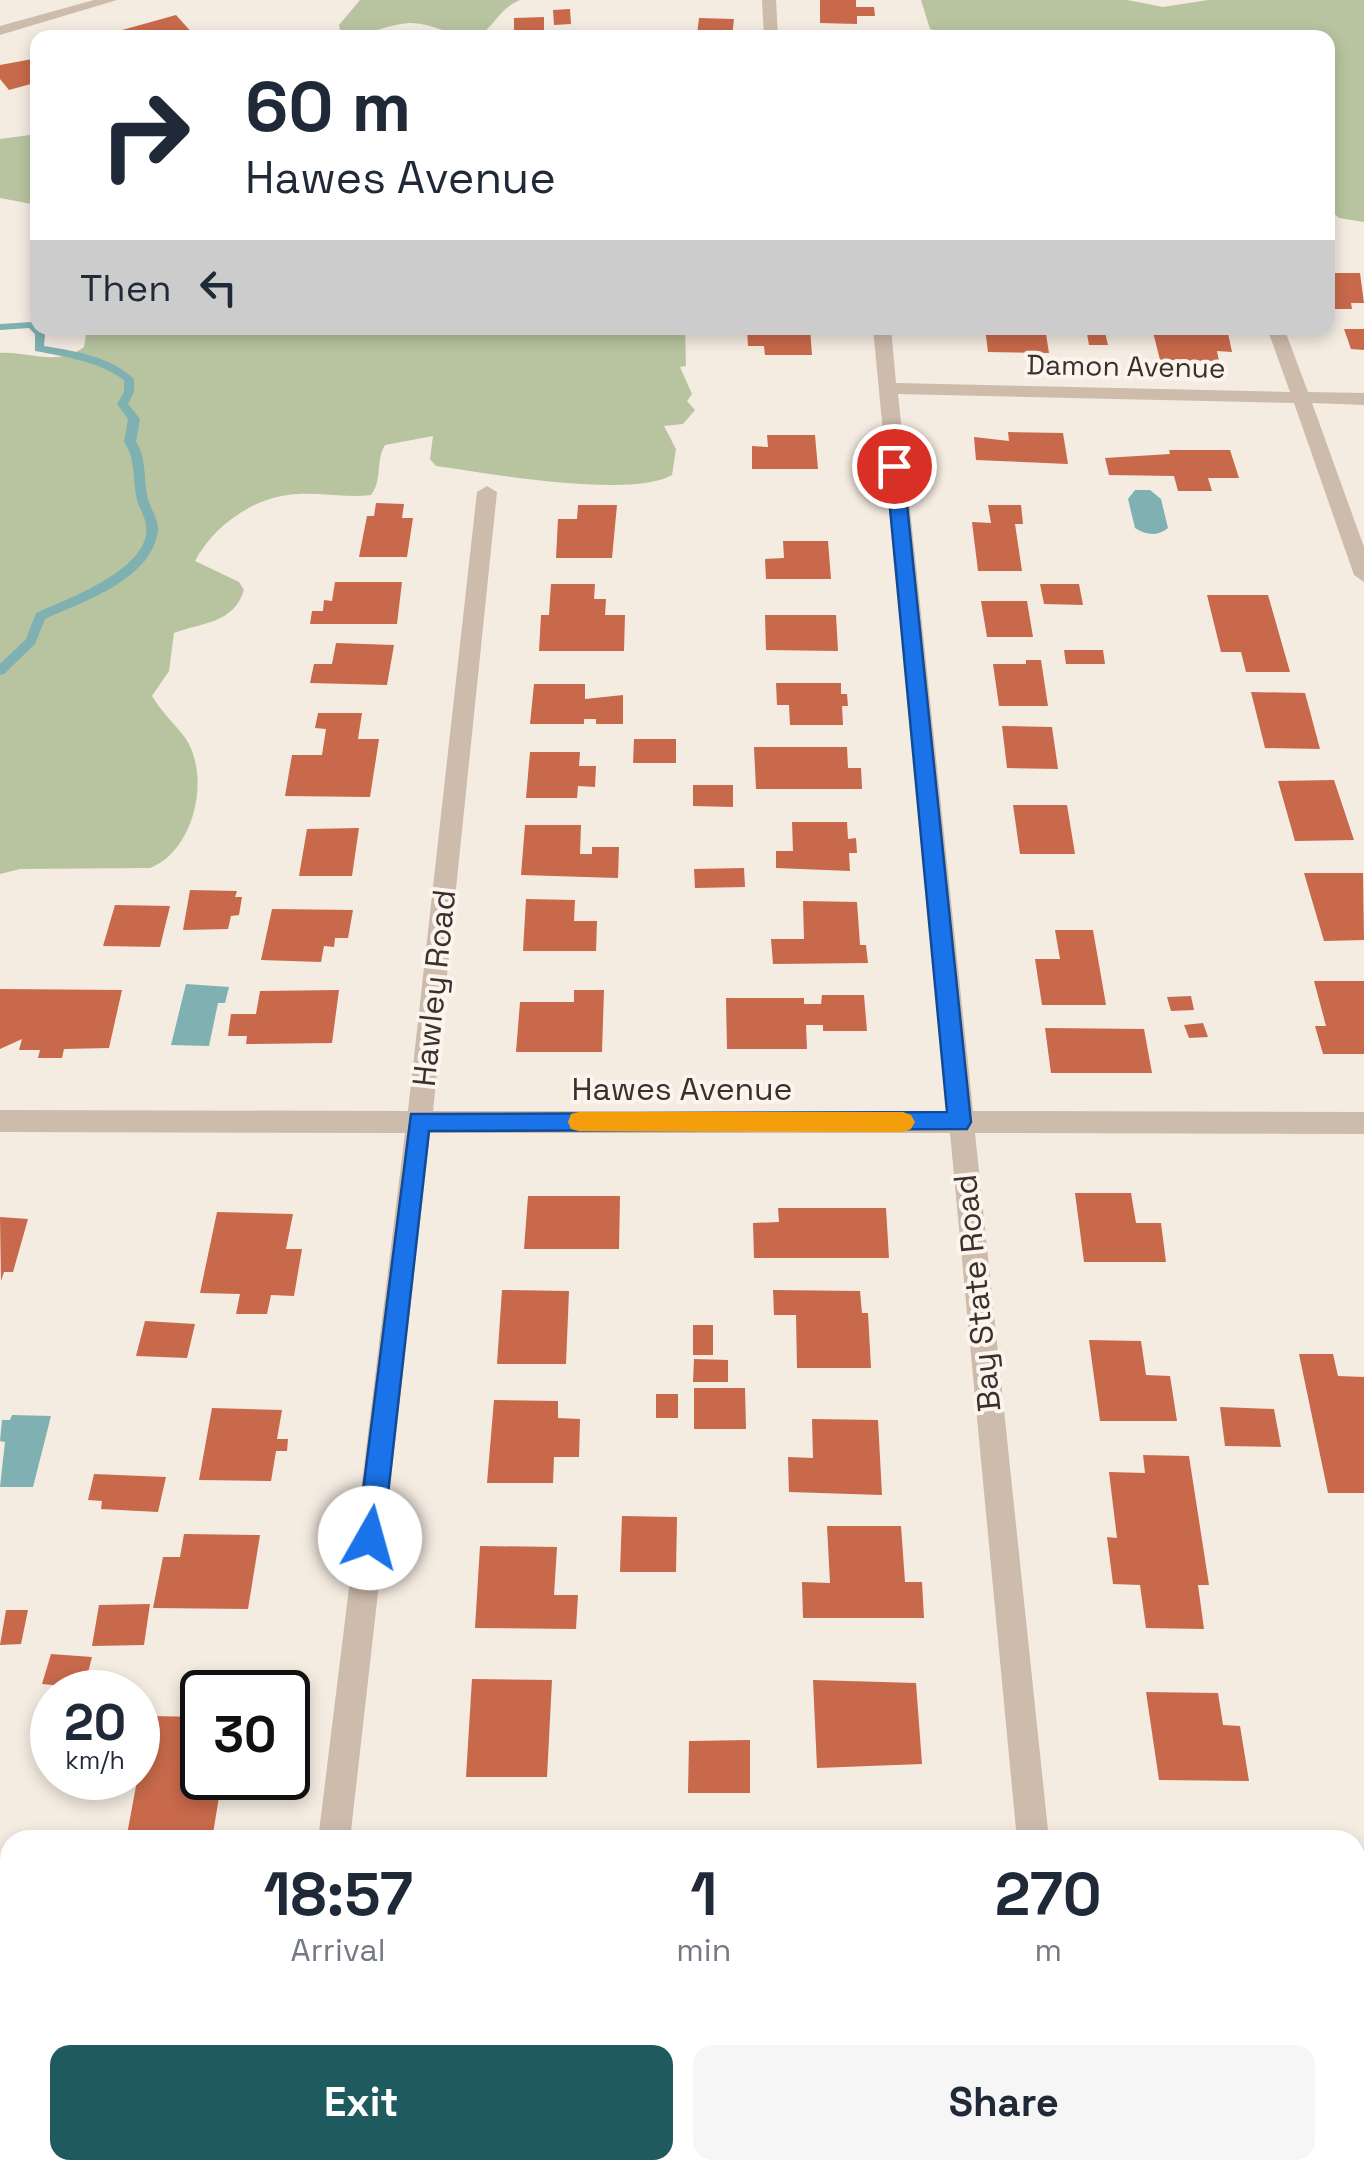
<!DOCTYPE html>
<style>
body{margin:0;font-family:"Space Grotesk",sans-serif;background:#f6f6f7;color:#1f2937;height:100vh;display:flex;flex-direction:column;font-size:38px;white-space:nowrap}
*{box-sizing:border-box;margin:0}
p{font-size:32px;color:#747a83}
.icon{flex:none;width:55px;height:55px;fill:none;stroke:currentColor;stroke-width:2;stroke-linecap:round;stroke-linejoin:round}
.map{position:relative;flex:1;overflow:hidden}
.panel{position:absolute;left:0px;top:1830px;width:1365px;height:350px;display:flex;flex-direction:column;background:#fff;border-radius:30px 30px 0 0;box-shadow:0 5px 15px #0003}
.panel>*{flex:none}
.guide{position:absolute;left:30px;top:30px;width:1305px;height:305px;border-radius:20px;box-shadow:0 5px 15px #0003;background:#fff;color:#1f2937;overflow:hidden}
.speed{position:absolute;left:30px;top:1670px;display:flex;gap:20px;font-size:50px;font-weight:700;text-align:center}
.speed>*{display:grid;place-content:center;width:130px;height:130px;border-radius:50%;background:#fff;box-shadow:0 5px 15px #0003;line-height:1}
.speed small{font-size:25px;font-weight:400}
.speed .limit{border:5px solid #111;border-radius:15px;background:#fff;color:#111}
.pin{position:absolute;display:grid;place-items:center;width:85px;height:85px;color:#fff;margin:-42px;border:5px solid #fff;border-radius:50%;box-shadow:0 2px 10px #0007}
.me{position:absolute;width:110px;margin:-55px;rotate:7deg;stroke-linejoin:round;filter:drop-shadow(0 0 8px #0008)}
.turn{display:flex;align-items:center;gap:35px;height:210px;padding:0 50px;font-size:45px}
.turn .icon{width:130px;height:130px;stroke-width:2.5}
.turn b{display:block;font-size:70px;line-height:85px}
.then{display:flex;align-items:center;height:95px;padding:0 50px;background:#0003;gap:20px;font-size:38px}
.eta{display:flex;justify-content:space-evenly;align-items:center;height:170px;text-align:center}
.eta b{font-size:60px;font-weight:800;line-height:70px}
.action{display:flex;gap:20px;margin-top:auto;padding:20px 50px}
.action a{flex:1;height:115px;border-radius:20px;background:#1f5a5e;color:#fff;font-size:40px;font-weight:800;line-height:115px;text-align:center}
.action a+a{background:#f6f6f7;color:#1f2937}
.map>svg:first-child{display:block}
.green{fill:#b8c4a0}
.water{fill:#7fb0b2}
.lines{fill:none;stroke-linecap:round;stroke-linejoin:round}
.stream{fill:#7fb0b2;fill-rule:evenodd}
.building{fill:#c8694b}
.street{fill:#cdbbac;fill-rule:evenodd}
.route{fill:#1a73e8;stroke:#114b97;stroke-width:2.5}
.slow{fill:#f59e0b}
.labels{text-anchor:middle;stroke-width:8;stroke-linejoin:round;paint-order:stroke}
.far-street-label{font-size:28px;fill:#3b302b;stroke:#fbf5ee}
.street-label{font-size:32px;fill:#3b302b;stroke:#fbf5ee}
</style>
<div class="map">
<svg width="1364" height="2180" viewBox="0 0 1364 2180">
<rect width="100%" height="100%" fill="#f4ebe1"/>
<g class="green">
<path d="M360 0H520C498 9 492 31 479 34 454 39 434 23 410 23 386 24 366 38 341 34L339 25Z"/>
<polygon points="921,0 1127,0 1163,7 1208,0 1364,0 1364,222 1339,218 1328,208 1328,38 951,36 930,29"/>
<polygon points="37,134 37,205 0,198 0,139"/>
<path d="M87 328H685L686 366 680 367 692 394 687 401 695 410 683 424 664 426 676 449 672 475C631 499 487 473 436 466L430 459 433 436 385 445C375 462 383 479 371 495 346 498 324 493 299 494 256 495 214 525 195 561L239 582 244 590C233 624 203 622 174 633L169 671 152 696C162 713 175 724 186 739 211 778 194 851 150 868L20 869 0 874V353C28 351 58 367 84 347Z"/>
</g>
<g class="water">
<path d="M1135 490H1150L1161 499 1168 528C1157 537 1146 535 1135 528L1128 499Z"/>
<polygon points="186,984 229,987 225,1003 218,1003 209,1046 171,1045"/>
<polygon points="12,1415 51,1416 33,1487 0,1487 5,1442 0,1441 2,1420 10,1420"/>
</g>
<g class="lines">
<path class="stream" d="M32 322 45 334 44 346C76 351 111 357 134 379V392L128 404 140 419 136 442C146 457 144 477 147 495 149 507 159 519 158 531 151 580 84 601 45 619L35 644 4 674 0 675V664L26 639 36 613C67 599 153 568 146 525 145 515 137 506 136 495 133 477 135 457 124 442L128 419 117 404 124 392V380C97 361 67 357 35 351V334L29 328 0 330V324Z"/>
</g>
<g class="building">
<polygon points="820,0 856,0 856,7 874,7 875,16 857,16 857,24 820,23"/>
<polygon points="570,9 571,24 554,25 553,10"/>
<polygon points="176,15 194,35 120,38 115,32"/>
<polygon points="544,17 544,36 514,36 514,18"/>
<polygon points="699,18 734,19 732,36 697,35"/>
<polygon points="38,58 38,82 9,90 0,79 0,65"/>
<polygon points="1328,273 1360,273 1364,303 1351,303 1352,309 1328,309"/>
<polygon points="747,328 810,328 812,355 765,355 764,346 748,346"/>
<polygon points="985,328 1045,328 1049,353 988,352"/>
<polygon points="1086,328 1104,328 1108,345 1089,345"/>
<polygon points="1344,329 1364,329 1364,350 1351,349"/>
<polygon points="1153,332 1228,333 1232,352 1217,351 1219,361 1160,360"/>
<polygon points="1008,432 1063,433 1068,464 976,460 974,437 1009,441"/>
<polygon points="767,435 815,435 818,469 752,469 752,446 768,447"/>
<polygon points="1169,450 1230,450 1239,478 1208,478 1212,491 1178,491 1174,476 1109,475 1105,458 1170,454"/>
<polygon points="376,503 404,504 402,518 413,518 407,557 359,557 367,516 374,516"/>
<polygon points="578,505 617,505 612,558 556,558 558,519 577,519"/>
<polygon points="988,505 1021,505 1023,524 1015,524 1022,571 978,571 972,522 991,523"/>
<polygon points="783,541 828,541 831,579 766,579 765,559 784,558"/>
<polygon points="335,582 402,582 397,624 310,624 312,611 323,611 324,600 332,601"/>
<polygon points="551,584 595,584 594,599 606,599 605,615 625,615 624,651 539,651 541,615 549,615"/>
<polygon points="1040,584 1079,584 1083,605 1044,604"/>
<polygon points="1207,595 1268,595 1290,672 1246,672 1241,652 1221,652"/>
<polygon points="981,601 1027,601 1033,637 987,637"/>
<polygon points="765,615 836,615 838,651 766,650"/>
<polygon points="336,643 394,645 387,685 310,683 314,664 332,664"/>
<polygon points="1064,650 1103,650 1105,664 1066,664"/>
<polygon points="1026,660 1041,660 1048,706 999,706 993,664 1026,664"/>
<polygon points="776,683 841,683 841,694 847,694 848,706 842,706 843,725 790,725 789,705 777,705"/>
<polygon points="534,684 585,684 585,699 623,695 623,724 596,724 596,719 584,719 584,724 530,724"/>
<polygon points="1251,692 1305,693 1320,749 1265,748"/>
<polygon points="318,713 362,713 358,739 379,739 370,797 285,796 292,755 322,755 326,729 315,728"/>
<polygon points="1002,726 1052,727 1058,769 1007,768"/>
<polygon points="634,739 676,739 676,763 633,763"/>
<polygon points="754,747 847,747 848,768 861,768 862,789 756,789"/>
<polygon points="530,752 580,752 579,766 596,766 595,787 578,786 577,798 526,798"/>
<polygon points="1334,780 1354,840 1295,841 1278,781"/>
<polygon points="693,785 733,785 733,807 693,806"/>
<polygon points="1013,805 1067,805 1075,854 1020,854"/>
<polygon points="792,822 847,822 848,839 856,838 857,853 849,853 850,871 776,868 776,851 793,851"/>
<polygon points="525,825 581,825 580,854 592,854 592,847 619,847 618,878 521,875"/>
<polygon points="359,828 352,876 299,876 307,829"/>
<polygon points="744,868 745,887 695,888 694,869"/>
<polygon points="1304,873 1363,873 1364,940 1324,941"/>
<polygon points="190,890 237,891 235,897 242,897 239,915 231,916 228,929 183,930"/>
<polygon points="526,899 575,900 574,921 597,921 596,951 523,951"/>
<polygon points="803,901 857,902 860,945 866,945 868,963 773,964 771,939 804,939"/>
<polygon points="115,905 170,906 160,947 103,946"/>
<polygon points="272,909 353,910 348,938 335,938 334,947 324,946 321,962 261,960"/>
<polygon points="1055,930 1093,930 1106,1005 1042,1005 1035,959 1060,959"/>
<polygon points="1314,981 1364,981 1364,1054 1323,1054 1315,1026 1326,1026"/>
<polygon points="0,989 122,990 109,1048 64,1049 62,1058 38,1058 40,1050 19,1050 22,1039 0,1049"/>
<polygon points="339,990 332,1043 246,1044 247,1036 228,1036 231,1014 256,1014 260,991"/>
<polygon points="574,990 604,990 602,1052 516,1052 520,1002 574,1002"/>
<polygon points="822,995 864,995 867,1031 823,1031 823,1025 806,1025 807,1049 727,1049 726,998 804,998 804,1004 821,1004"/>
<polygon points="1191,996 1194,1010 1171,1011 1167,997"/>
<polygon points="1203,1023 1208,1037 1189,1038 1184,1025"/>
<polygon points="1045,1028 1144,1029 1152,1073 1051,1073"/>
<polygon points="1075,1193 1131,1193 1136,1223 1161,1223 1166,1262 1084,1262"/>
<polygon points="528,1196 620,1196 619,1249 524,1249"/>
<polygon points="778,1208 886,1208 889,1258 754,1258 753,1223 779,1222"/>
<polygon points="217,1212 293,1214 286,1249 302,1249 294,1296 271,1295 267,1314 236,1314 240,1294 200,1293"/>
<polygon points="0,1217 28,1219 13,1272 4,1272 1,1281"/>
<polygon points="502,1290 569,1291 566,1364 497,1364"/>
<polygon points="773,1290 860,1291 862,1313 868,1313 871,1368 797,1368 796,1315 774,1315"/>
<polygon points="145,1321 195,1324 187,1358 136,1356"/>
<rect x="693" y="1325" width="20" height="30"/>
<polygon points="1089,1340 1141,1341 1146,1375 1170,1376 1177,1421 1100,1421"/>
<polygon points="1299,1354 1333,1354 1338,1376 1364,1377 1364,1493 1328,1493"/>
<polygon points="694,1359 728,1360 728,1382 693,1382"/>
<polygon points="694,1388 745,1388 746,1429 694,1429"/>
<rect x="656" y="1394" width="22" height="24"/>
<polygon points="494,1400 558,1401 558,1418 580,1419 579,1457 554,1457 553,1483 487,1483"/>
<polygon points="1220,1407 1274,1409 1281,1447 1225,1446"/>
<polygon points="212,1408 282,1410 277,1439 288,1439 287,1451 276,1451 271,1481 199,1480"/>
<polygon points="812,1419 878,1420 882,1495 789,1492 788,1457 813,1458"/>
<polygon points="1143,1455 1189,1456 1209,1585 1198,1585 1204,1629 1146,1628 1140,1585 1113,1584 1107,1537 1117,1538 1109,1472 1145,1473"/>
<polygon points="94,1474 166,1477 158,1512 101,1509 102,1501 88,1500"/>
<polygon points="622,1516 677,1517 676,1572 620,1572"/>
<polygon points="827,1526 901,1526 905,1582 922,1582 924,1618 803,1618 802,1582 830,1583"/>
<polygon points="184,1534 260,1535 248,1609 153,1608 163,1557 180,1557"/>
<polygon points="480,1546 557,1547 554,1595 578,1595 576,1629 475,1628"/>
<polygon points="150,1604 144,1645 92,1646 99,1605"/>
<polygon points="6,1610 28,1610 21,1644 0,1645"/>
<polygon points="51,1654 92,1657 84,1688 42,1684"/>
<polygon points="472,1679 552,1680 547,1777 466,1777"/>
<polygon points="813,1680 916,1683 922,1764 817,1768"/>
<polygon points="1146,1692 1218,1693 1223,1725 1240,1726 1249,1781 1159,1780"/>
<polygon points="149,1716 200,1717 190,1774 222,1778 212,1840 126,1840"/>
<polygon points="750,1740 750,1793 688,1793 689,1741"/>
<polygon points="824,1832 903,1833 903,1840 824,1840"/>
<polygon points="0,2069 10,2070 10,2129 2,2167"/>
<polygon points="61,2170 174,2170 172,2180 59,2180"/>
<polygon points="398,2170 409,2170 444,2180 397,2180"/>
<rect x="860" y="2170" width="72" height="10"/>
</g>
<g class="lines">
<g class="street">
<polygon points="94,0 117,0 0,35 0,26"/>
<polygon points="762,0 776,0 778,38 764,38"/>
<polygon points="873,328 891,328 896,383 1290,392 1267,328 1284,328 1308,392 1364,393 1364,405 1312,403 1364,547 1364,582 1354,575 1294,403 898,394 973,1111 1364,1112 1364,1134 975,1133 1049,1840 1017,1840 950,1133 430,1133 350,1840 318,1840 405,1133 0,1132 0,1110 408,1111 477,492 487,486 497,492 433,1111 948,1111"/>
<polygon points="277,2170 313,2170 312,2180 276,2180"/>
<polygon points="1049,2170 1085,2170 1086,2180 1050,2180"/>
</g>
</g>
<polygon class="route" points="894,460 903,466 971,1122 967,1129 429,1131 383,1538 379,1547 370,1551 361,1547 357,1538 411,1114 947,1112 886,466"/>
<polygon class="slow" points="579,1112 903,1112 911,1115 915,1122 911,1129 903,1132 579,1131 571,1129 568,1122 571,1114"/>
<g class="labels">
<g class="far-street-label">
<text transform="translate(1126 366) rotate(1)" y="10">Damon Avenue</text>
</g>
<g class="street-label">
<text transform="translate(434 988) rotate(-84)" y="11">Hawley Road</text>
<text x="682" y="1100">Hawes Avenue</text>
<text transform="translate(977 1293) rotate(-96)" y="11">Bay State Road</text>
</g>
</g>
</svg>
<div class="speed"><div>20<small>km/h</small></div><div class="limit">30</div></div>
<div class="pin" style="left:894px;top:466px;background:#d93025"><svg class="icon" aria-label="arrive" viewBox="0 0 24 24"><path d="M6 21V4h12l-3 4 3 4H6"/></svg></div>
<svg class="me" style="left:370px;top:1538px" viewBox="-20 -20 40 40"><circle r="19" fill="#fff"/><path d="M0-13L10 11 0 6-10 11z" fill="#1a73e8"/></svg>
<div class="guide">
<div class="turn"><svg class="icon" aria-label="right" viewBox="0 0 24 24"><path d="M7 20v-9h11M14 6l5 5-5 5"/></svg><div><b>60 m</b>Hawes Avenue</div></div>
<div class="then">Then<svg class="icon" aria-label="left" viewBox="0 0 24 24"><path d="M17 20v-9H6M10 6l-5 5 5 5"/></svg></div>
</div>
<section class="panel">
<div class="eta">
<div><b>18:57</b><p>Arrival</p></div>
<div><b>1</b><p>min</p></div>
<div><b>270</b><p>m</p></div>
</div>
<div class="action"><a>Exit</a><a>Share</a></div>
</section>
</div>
